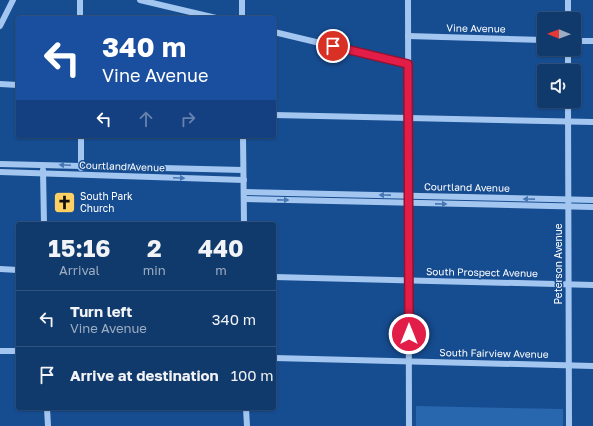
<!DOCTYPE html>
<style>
body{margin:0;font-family:"Golos Text",sans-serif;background:#1e4474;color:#f1f3f6;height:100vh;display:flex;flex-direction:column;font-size:15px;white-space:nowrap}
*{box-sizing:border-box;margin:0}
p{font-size:13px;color:#9cacc2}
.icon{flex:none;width:22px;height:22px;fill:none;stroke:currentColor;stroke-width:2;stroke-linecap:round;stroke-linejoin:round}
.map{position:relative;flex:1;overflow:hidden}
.sheet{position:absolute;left:16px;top:222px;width:260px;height:188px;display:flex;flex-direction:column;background:#10396c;border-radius:4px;box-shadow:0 1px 3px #0004,0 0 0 1px #30537f}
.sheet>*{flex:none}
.top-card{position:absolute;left:16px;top:16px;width:260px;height:122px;border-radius:4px;box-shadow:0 1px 3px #0004,0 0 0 1px #30537f;background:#1a4fa0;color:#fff;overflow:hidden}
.needle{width:26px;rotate:271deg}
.buttons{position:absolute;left:537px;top:12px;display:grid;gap:8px}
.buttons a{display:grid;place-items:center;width:44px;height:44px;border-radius:4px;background:#10396c;box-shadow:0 1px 3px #0004,0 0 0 1px #30537f;font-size:20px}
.pin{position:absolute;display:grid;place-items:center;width:34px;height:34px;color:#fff;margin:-17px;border:2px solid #fff;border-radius:50%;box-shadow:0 1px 4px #0007}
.me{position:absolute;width:44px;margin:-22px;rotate:0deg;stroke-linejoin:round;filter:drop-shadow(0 0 3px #0008)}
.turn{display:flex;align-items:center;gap:14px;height:84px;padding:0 20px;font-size:18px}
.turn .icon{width:52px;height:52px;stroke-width:2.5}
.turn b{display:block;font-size:28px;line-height:34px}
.lanes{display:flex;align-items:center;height:38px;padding:0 20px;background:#0003;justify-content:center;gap:20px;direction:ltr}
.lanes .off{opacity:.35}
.eta{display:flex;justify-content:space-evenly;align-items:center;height:68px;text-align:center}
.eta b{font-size:24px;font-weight:700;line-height:28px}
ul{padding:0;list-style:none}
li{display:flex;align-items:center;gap:12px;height:56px;padding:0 20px;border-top:1px solid #30537f}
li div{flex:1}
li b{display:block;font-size:15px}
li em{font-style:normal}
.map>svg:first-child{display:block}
.green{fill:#2866ae}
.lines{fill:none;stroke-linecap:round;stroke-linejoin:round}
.minor{stroke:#a3c6f0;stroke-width:6}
.oneway{fill:#4777b2}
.route-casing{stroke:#92132f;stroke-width:10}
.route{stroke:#e11d48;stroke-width:7}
.labels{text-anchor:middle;stroke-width:3;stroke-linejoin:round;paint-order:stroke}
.street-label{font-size:10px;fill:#fff;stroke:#164c90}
.poi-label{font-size:10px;fill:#fff;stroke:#164c90;text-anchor:start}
</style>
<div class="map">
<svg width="593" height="426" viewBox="0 0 593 426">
<rect width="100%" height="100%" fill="#164c90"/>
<polygon class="green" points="416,406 563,409 563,426 416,426"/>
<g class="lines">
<g class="minor">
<polyline points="80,0 80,18"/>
<polyline points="140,0 216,18"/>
<polyline points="242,0 242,18"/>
<polyline points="408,0 409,426"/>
<polyline points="568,0 568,19"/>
<polyline points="0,26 13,0"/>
<polyline points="274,32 408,64"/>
<polyline points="408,36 544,40"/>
<polyline points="574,41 593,41"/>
<polyline points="568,71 568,49"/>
<polyline points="0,84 18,85"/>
<polyline points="568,101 569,426"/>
<polyline points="274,115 593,122"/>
<polyline points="81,136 81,168"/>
<polyline points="243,136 244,224"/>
<polyline points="0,164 243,170"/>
<polyline points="43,170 44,224"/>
<polyline points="0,172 244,180"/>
<polyline points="244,192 593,200"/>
<polyline points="244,199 593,207"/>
<polyline points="0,269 18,270"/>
<polyline points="274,277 593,285"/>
<polyline points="0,351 18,351"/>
<polyline points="274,358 593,366"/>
<polyline points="47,408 48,426"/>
<polyline points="246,408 247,426"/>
</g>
</g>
<defs><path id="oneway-solid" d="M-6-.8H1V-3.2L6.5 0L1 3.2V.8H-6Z"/></defs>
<g class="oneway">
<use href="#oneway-solid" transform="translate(65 165) rotate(-178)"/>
<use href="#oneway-solid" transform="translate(179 178) rotate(2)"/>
<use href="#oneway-solid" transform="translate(385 195) rotate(-179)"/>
<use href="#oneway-solid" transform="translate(529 199) rotate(-179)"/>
<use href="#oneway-solid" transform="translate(283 200) rotate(1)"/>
<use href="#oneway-solid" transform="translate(441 204) rotate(1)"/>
</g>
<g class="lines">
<defs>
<polyline id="route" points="333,46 408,64 409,334"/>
</defs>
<use href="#route" class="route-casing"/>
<use href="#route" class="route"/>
</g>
<defs>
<symbol id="church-square" viewBox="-11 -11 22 22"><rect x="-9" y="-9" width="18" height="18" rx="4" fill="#ffd162" stroke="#164c90"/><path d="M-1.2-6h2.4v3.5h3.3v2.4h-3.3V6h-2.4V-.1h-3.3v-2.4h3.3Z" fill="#111"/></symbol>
</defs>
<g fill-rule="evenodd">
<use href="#church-square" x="52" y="190" width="25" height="25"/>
</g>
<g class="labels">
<g class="street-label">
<text transform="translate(476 28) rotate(1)" y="4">Vine Avenue</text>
<text transform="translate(122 166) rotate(2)" y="4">Courtland Avenue</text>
<text transform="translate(467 187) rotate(1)" y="4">Courtland Avenue</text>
<text transform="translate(558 264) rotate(-90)" y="4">Peterson Avenue</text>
<text transform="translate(482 272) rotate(1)" y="4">South Prospect Avenue</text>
<text transform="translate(494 353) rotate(1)" y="4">South Fairview Avenue</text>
</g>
<g class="poi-label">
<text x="80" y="200">South Park<tspan x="80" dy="12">Church</tspan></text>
</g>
</g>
</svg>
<div class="buttons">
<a><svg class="needle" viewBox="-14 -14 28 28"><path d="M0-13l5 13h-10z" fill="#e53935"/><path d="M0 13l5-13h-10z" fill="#9cacc2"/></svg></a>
<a><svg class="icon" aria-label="sound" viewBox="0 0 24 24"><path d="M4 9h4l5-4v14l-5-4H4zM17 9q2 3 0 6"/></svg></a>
</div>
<div class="pin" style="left:333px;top:46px;background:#d93025"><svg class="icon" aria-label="arrive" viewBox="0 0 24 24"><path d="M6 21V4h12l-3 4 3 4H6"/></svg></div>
<svg class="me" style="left:409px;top:334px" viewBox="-20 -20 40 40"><circle r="17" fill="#e11d48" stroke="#fff" stroke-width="3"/><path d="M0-11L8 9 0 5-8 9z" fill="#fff"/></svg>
<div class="top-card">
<div class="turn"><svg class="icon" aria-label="left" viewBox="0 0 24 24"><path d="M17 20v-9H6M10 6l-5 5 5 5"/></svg><div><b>340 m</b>Vine Avenue</div></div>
<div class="lanes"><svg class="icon" aria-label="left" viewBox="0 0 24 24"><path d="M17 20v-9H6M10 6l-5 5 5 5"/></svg><svg class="icon off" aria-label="ahead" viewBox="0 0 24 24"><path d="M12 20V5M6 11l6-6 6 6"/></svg><svg class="icon off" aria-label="right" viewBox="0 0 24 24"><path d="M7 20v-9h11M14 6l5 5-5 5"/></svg></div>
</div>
<section class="sheet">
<div class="eta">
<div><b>15:16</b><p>Arrival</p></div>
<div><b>2</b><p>min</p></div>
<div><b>440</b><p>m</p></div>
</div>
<ul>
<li><svg class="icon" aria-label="left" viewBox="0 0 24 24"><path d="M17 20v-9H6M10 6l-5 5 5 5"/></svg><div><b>Turn left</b><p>Vine Avenue</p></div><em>340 m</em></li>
<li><svg class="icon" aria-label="arrive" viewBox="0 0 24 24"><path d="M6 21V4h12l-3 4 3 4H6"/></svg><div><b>Arrive at destination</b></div><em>100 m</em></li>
</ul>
</section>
</div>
